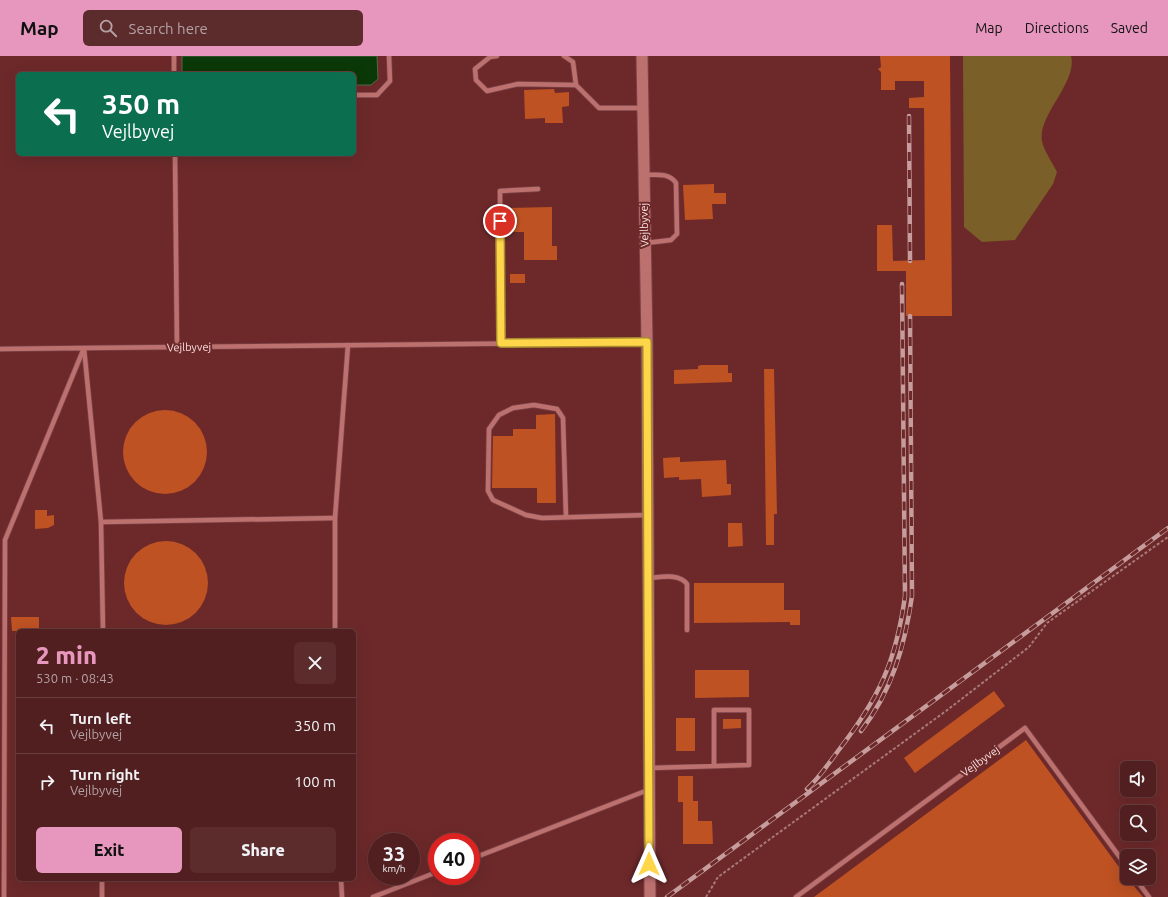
<!DOCTYPE html>
<meta charset="utf-8">
<style>
body{margin:0;font-family:Ubuntu,sans-serif;background:#5c2c2d;color:#f1f3f6;height:100vh;display:flex;flex-direction:column;font-size:15px;white-space:nowrap}
*{box-sizing:border-box;margin:0}
p{font-size:13px;color:#b5a2a5}
.icon{flex:none;width:22px;height:22px;fill:none;stroke:currentColor;stroke-width:2;stroke-linecap:round;stroke-linejoin:round}
.map{position:relative;flex:1;overflow:hidden}
.side{position:absolute;left:16px;top:573px;width:340px;height:252px;display:flex;flex-direction:column;background:#521f20;border-radius:6px;box-shadow:0 4px 16px #0002,0 0 0 1px #683d3e}
.side>*{flex:none}
.banner{position:absolute;left:16px;top:16px;width:340px;height:84px;border-radius:6px;box-shadow:0 4px 16px #0002,0 0 0 1px #683d3e;background:#0b6e4f;color:#fff;overflow:hidden}
.tools{position:absolute;left:1120px;top:705px;display:grid;gap:8px}
.tools a{display:grid;place-items:center;width:36px;height:36px;border-radius:6px;background:#521f20;box-shadow:0 4px 16px #0002,0 0 0 1px #683d3e;font-size:20px}
.speed{position:absolute;left:368px;top:777px;display:flex;gap:8px;font-size:20px;font-weight:700;text-align:center}
.speed>*{display:grid;place-content:center;width:52px;height:52px;border-radius:50%;background:#521f20;box-shadow:0 4px 16px #0002,0 0 0 1px #683d3e;line-height:1}
.speed small{font-size:10px;font-weight:400}
.speed .limit{border:6px solid #d22;background:#fff;color:#111}
.pin{position:absolute;display:grid;place-items:center;width:34px;height:34px;color:#fff;margin:-17px;border:2px solid #fff;border-radius:50%;box-shadow:0 1px 4px #0007}
.me{position:absolute;width:44px;margin:-22px;rotate:0deg;stroke-linejoin:round;filter:drop-shadow(0 0 3px #0008)}
.turn{display:flex;align-items:center;gap:14px;height:84px;padding:0 20px;font-size:18px}
.turn .icon{width:52px;height:52px;stroke-width:2.5}
.turn b{display:block;font-size:28px;line-height:34px}
.round{display:grid;place-items:center;flex:none;width:42px;height:42px;border-radius:6px;background:#5c2c2d}
.summary{display:flex;align-items:center;justify-content:space-between;height:68px;padding:0 20px}
h1{font-size:24px;font-weight:800;line-height:30px;color:#e797bd}
.button{display:flex;gap:8px;margin-top:auto;padding:8px 20px}
.button a{flex:1;height:46px;border-radius:6px;background:#e797bd;color:#111;font-size:16px;font-weight:800;line-height:46px;text-align:center}
.button a+a{background:#5c2c2d;color:#f1f3f6}
ul{padding:0;list-style:none}
li{display:flex;align-items:center;gap:12px;height:56px;padding:0 20px;border-top:1px solid #683d3e}
li div{flex:1}
li b{display:block;font-size:15px}
li em{font-style:normal}
header{display:flex;align-items:center;gap:24px;box-sizing:border-box;height:56px;padding:0 20px;background:#e797bd;color:#111}
header strong{font-size:19px}
nav{display:flex;gap:22px;margin-inline-start:auto;font-size:14px}
.search{width:280px;height:36px;background:#5c2c2d;display:flex;align-items:center;gap:10px;box-sizing:border-box;padding:0 14px;border-radius:6px;color:#b5a2a5;font-size:15px}
.map>svg:first-child{display:block}
.green{fill:#7a5f28}
.water{fill:#0b3807;stroke:#536a48}
.building{fill:#be5223}
.lines{fill:none;stroke-linecap:round;stroke-linejoin:round}
.service-casing{stroke:#7b4247;stroke-width:6}
.tertiary-casing{stroke:#7b4247;stroke-width:13}
.path{stroke:#aa7878;stroke-width:2;stroke-dasharray:3 2;stroke-linecap:butt}
.service{stroke:#bd716f;stroke-width:4.5}
.tertiary{stroke:#bd716f;stroke-width:11}
.rail-casing{stroke:#c69d9c;stroke-width:4.5}
.rail{stroke:#6d292a;stroke-width:3;stroke-dasharray:9;stroke-linecap:butt}
.route-casing{stroke:#a68a30;stroke-width:10}
.route{stroke:#ffd54a;stroke-width:7}
.labels{text-anchor:middle;stroke-width:4;stroke-linejoin:round;paint-order:stroke}
.street-label{font-size:11px;fill:#fae0df;stroke:#6d292a}
</style>
<header>
<strong>Map</strong>
<div class="search"><svg class="icon" aria-label="search" viewBox="0 0 24 24"><circle cx="10" cy="10" r="6"/><path d="M15 15l6 6"/></svg>Search here</div>
<nav><a>Map</a><a>Directions</a><a>Saved</a></nav>
</header>
<div class="map">
<svg width="1168" height="841" viewBox="0 0 1168 841">
<rect width="100%" height="100%" fill="#6d292a"/>
<path class="green" d="M963 0H1071C1078 26 1037 60 1042 85 1044 95 1052 106 1057 116L1053 128 1015 184 982 186 964 171Z"/>
<polygon class="water" points="182,0 377,0 378,23 371,29 354,29 354,18 182,18"/>
<g class="building">
<polygon points="880,0 950,0 952,260 906,260 906,215 877,215 877,169 892,169 893,205 925,204 924,52 909,52 909,42 924,41 924,25 895,25 895,34 881,34 881,16 878,13 881,11"/>
<polygon points="554,33 555,37 569,36 569,50 562,51 563,67 545,67 545,62 525,63 524,34"/>
<polygon points="714,128 714,137 726,137 726,148 712,148 713,163 685,164 683,129"/>
<polygon points="552,151 552,190 557,190 557,204 524,204 524,176 505,176 505,152"/>
<rect x="510" y="218" width="15" height="9"/>
<polygon points="701,309 728,309 728,317 732,317 732,326 674,328 674,314 698,313 698,310"/>
<polygon points="764,313 774,313 777,458 774,458 774,489 766,489"/>
<circle cx="165" cy="396" r="42"/>
<polygon points="555,358 556,447 537,447 537,432 492,432 493,380 513,380 513,373 536,373 536,359"/>
<polygon points="680,401 680,406 726,404 727,428 731,428 731,439 702,441 701,423 679,424 679,421 664,422 663,402"/>
<polygon points="35,454 47,454 47,460 54,459 54,469 48,472 35,473"/>
<polygon points="728,467 742,467 743,490 728,491"/>
<circle cx="166" cy="527" r="42"/>
<polygon points="694,527 784,527 784,554 800,554 800,569 790,569 790,566 694,567"/>
<polygon points="11,561 39,561 39,575 12,575"/>
<polygon points="695,614 749,614 749,641 695,642"/>
<polygon points="994,635 1005,650 915,717 904,702"/>
<rect x="676" y="662" width="19" height="33"/>
<polygon points="723,663 741,663 741,672 723,673"/>
<polygon points="1026,684 1127,822 1143,841 814,841"/>
<polygon points="678,720 693,720 693,745 698,745 698,765 712,765 713,788 683,788 683,746 678,746"/>
</g>
<g class="lines">
<defs>
<g id="service">
<polyline points="174,0 174,18"/>
<polyline points="497,0 490,1 475,13 476,24 487,35 518,28 576,29"/>
<polyline points="564,0 573,6 576,29 599,52 643,52"/>
<polyline points="354,39 377,39 390,25 389,0"/>
<polyline points="175,98 177,291"/>
<path d="M644 119C655 119 669 116 676 127L677 178 671 184 646 187"/>
<polyline points="501,287 500,135 538,133"/>
<polyline points="0,293 84,292 101,466 103,575"/>
<polyline points="566,461 563,362 557,353 534,349 513,352 499,359 489,373 488,435 493,444 526,459 542,462 647,459"/>
<polyline points="101,466 335,462"/>
<path d="M649 522C661 521 679 517 687 528V574"/>
<polyline points="335,575 335,462 348,289"/>
<polyline points="650,712 749,709 749,654 714,654 714,710"/>
<polyline points="471,803 648,734"/>
<polyline points="1135,822 1149,841"/>
<polyline points="341,823 342,841"/>
<polyline points="4,841 5,484 84,292 647,286"/>
<polyline points="102,841 102,823"/>
<polyline points="373,841 437,816"/>
<polyline points="796,841 1025,672 1127,811"/>
</g>
<polyline id="tertiary" points="642,0 647,286 650,841"/>
</defs>
<use href="#service" class="service-casing"/>
<use href="#tertiary" class="tertiary-casing"/>
<polyline class="path" points="706,841 718,821 946,655 1029,591 1047,567 1168,481"/>
<use href="#service" class="service"/>
<use href="#tertiary" class="tertiary"/>
<defs>
<g id="rail">
<polyline points="909,60 910,205"/>
<path d="M861 675C892 635 905 589 912 540L910 260"/>
<path d="M807 733C819 722 829 707 838 695 879 642 896 606 905 540L902 228"/>
<polyline points="667,841 1168,472"/>
</g>
</defs>
<use href="#rail" class="rail-casing"/>
<use href="#rail" class="rail"/>
</g>
<g class="lines">
<defs>
<polyline id="route" points="500,165 501,287 647,286 649,808"/>
</defs>
<use href="#route" class="route-casing"/>
<use href="#route" class="route"/>
</g>
<g class="labels">
<g class="street-label">
<text transform="translate(644 169) rotate(-91)" y="4">Vejlbyvej</text>
<text transform="translate(189 291) rotate(-1)" y="4">Vejlbyvej</text>
<text transform="translate(980 705) rotate(-36)" y="4">Vejlbyvej</text>
</g>
</g>
</svg>
<div class="tools">
<a><svg class="icon" aria-label="sound" viewBox="0 0 24 24"><path d="M4 9h4l5-4v14l-5-4H4zM17 9q2 3 0 6"/></svg></a>
<a><svg class="icon" aria-label="search" viewBox="0 0 24 24"><circle cx="10" cy="10" r="6"/><path d="M15 15l6 6"/></svg></a>
<a><svg class="icon" aria-label="layers" viewBox="0 0 24 24"><path d="M12 4l9 5-9 5-9-5zM3 14l9 5 9-5"/></svg></a>
</div>
<div class="speed"><div>33<small>km/h</small></div><div class="limit">40</div></div>
<div class="pin" style="left:500px;top:165px;background:#d93025"><svg class="icon" aria-label="arrive" viewBox="0 0 24 24"><path d="M6 21V4h12l-3 4 3 4H6"/></svg></div>
<svg class="me" style="left:649px;top:808px" viewBox="-20 -20 40 40"><path d="M0-17L14 15 0 8-14 15z" fill="#ffd54a" stroke="#fff" stroke-width="4"/></svg>
<div class="banner">
<div class="turn"><svg class="icon" aria-label="left" viewBox="0 0 24 24"><path d="M17 20v-9H6M10 6l-5 5 5 5"/></svg><div><b>350 m</b>Vejlbyvej</div></div>
</div>
<section class="side">
<div class="summary"><div><h1>2 min</h1><p>530 m · 08:43</p></div><a class="round"><svg class="icon" aria-label="close" viewBox="0 0 24 24"><path d="M6 6l12 12M18 6L6 18"/></svg></a></div>
<ul>
<li><svg class="icon" aria-label="left" viewBox="0 0 24 24"><path d="M17 20v-9H6M10 6l-5 5 5 5"/></svg><div><b>Turn left</b><p>Vejlbyvej</p></div><em>350 m</em></li>
<li><svg class="icon" aria-label="right" viewBox="0 0 24 24"><path d="M7 20v-9h11M14 6l5 5-5 5"/></svg><div><b>Turn right</b><p>Vejlbyvej</p></div><em>100 m</em></li>
</ul>
<div class="button"><a>Exit</a><a>Share</a></div>
</section>
</div>
